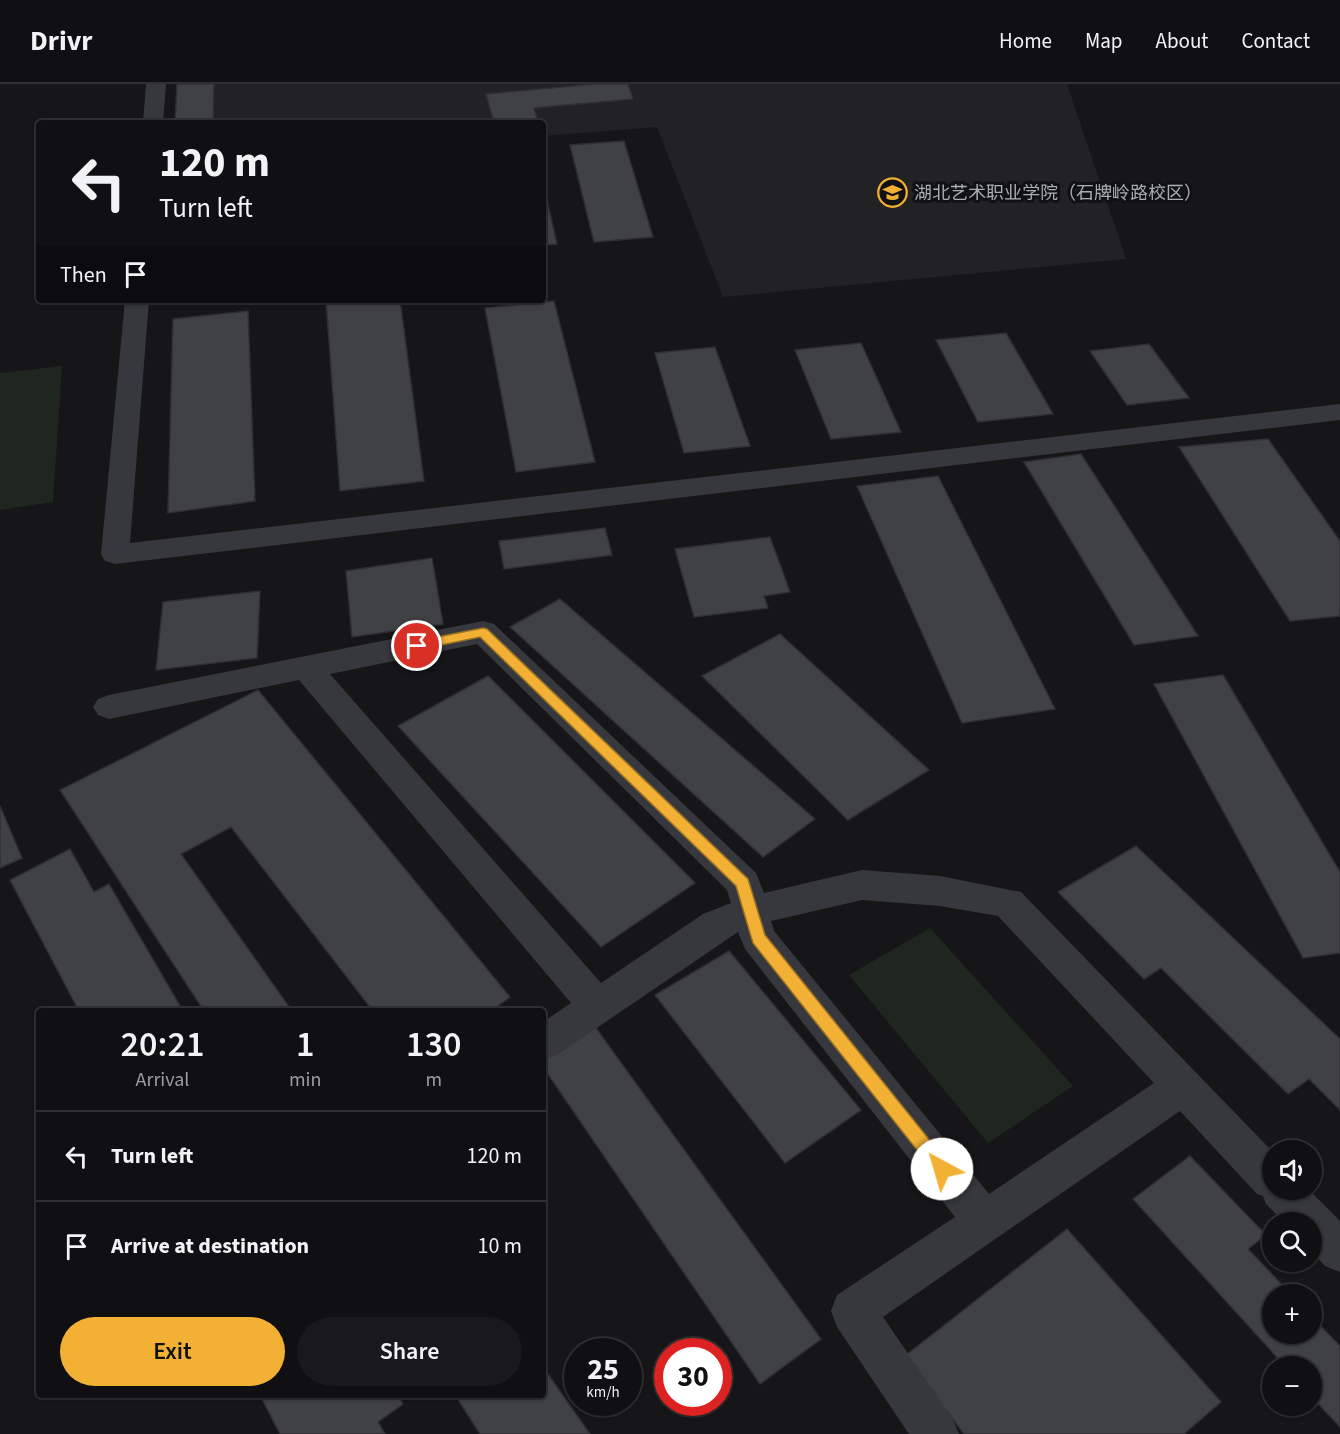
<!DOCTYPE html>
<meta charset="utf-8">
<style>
body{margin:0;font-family:"Source Sans 3","Noto Sans SC",sans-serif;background:#19191b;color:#f1f3f6;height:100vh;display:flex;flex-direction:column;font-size:22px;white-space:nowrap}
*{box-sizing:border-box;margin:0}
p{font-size:20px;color:#9c9d9f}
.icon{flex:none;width:33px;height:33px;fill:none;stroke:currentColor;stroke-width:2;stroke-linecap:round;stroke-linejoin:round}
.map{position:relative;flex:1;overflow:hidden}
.drawer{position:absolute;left:36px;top:924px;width:510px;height:390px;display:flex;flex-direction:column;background:#101012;border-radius:6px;box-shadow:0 2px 4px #0004,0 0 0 2px #303032}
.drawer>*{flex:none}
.guide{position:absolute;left:36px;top:36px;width:510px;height:183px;border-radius:6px;box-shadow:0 2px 4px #0004,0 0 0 2px #303032;background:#101012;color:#f1f3f6;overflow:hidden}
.buttons{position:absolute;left:1262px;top:1056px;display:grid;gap:12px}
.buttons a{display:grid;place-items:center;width:60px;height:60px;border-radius:50%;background:#101012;box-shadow:0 2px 4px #0004,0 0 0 2px #303032;font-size:30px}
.speed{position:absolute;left:564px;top:1254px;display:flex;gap:12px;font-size:30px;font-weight:700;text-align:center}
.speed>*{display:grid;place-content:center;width:78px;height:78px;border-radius:50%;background:#101012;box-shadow:0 2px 4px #0004,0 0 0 2px #303032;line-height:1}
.speed small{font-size:15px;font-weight:400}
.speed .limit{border:9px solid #d22;background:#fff;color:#111}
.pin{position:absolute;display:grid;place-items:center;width:51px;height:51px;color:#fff;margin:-26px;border:3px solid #fff;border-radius:50%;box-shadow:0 2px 6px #0007}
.me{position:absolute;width:66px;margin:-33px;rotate:321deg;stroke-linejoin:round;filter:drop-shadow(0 0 4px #0008)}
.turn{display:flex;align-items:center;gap:21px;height:126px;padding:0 24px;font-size:27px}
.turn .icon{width:78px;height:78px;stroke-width:2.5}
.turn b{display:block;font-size:42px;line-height:51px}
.then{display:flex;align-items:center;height:57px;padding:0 24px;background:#0003;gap:12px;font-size:22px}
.eta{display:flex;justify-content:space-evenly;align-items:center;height:102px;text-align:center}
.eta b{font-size:36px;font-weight:600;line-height:42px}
.button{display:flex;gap:12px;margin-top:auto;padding:12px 24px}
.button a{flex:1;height:69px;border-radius:36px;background:#f2b134;color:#111;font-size:24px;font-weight:600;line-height:69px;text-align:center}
.button a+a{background:#19191b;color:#f1f3f6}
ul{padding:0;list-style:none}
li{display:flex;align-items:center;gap:18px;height:90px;padding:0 24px;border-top:2px solid #303032}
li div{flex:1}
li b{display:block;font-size:22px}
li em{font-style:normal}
header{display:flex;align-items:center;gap:36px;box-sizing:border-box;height:84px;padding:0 30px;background:#101012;border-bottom:2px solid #303032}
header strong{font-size:28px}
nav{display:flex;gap:33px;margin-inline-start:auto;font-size:21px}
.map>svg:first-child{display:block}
.built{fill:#222225}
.green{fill:#1e261f}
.building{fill:#404145;stroke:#303034;stroke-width:1.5}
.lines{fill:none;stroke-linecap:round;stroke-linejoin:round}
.minor{fill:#37383d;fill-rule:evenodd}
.route{fill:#f2b134;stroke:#9d7322;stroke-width:1.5}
.labels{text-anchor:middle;stroke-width:6;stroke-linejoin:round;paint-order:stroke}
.far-poi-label{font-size:18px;fill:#a8adb8;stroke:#111113;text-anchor:start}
</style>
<header>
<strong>Drivr</strong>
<nav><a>Home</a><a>Map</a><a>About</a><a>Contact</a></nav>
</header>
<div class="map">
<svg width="1340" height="1350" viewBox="0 0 1340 1350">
<rect width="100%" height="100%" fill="#161618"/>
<polygon class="built" points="178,0 1067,0 1126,175 723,213 657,43 543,52 543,39 175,39"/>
<g class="green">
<polygon points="62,282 53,418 0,426 0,289"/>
<polygon points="930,844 1073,1002 988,1059 849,891"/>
</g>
<g class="building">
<polygon points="177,0 214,0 213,39 175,39"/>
<polygon points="594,0 628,0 633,15 534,24 538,38 494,39 486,10"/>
<polygon points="624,57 653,153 594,158 570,61"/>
<polygon points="543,99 557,160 543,161"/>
<polygon points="326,216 400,216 424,397 340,407"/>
<polygon points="554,217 595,378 516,388 485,224"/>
<polygon points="248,227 255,417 168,429 173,235"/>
<polygon points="1006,249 1053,330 978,338 936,256"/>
<polygon points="861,259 901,348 831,355 795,266"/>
<polygon points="1149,260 1189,314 1127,321 1090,267"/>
<polygon points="715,263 750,362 684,369 655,269"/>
<polygon points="1268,355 1340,457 1340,532 1290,537 1179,363"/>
<polygon points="1081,370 1198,552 1134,561 1024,378"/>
<polygon points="938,392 1055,625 962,639 857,402"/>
<polygon points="605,444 612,471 504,485 499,457"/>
<polygon points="770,453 790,508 764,512 768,524 694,533 675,465"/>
<polygon points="432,474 443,540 352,553 346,487"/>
<polygon points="260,507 257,574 156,586 163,518"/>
<polygon points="560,515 815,735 763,773 510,543"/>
<polygon points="780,550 929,686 848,736 702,592"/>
<polygon points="1223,591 1340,788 1340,869 1303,874 1154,600"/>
<polygon points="488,592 695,799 601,863 398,642"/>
<polygon points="258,606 510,913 491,927 373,927 231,743 181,770 292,927 204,927 60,706"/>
<polygon points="0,722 22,774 0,784"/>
<polygon points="1136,762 1340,955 1340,1026 1309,995 1288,1010 1161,884 1144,895 1058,808"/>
<polygon points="70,765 94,808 109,800 183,927 79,927 10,796"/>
<polygon points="729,867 861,1026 785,1079 655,911"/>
<polygon points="593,940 821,1255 760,1300 543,983 543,970"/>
<polygon points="1190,1072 1266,1151 1248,1165 1291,1210 1272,1210 1272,1250 1311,1250 1311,1232 1340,1262 1340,1343 1311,1312 1311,1282 1285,1282 1133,1115"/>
<polygon points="1067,1145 1221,1318 1184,1350 964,1350 905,1272"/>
<polygon points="543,1283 590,1350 480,1350 455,1311 543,1311"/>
<polygon points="260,1311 398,1311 403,1320 378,1338 385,1350 280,1350"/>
</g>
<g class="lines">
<g class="minor">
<polygon points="146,0 166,0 163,39 143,39"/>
<polygon points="125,216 149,216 130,459 1340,320 1340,336 115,480 105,477 101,470"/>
<path d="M483 537 494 540 756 789 764 809 862 786 940 792 1021 808 1272 1067V1106H1309L1340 1137V1188L1325 1182 1311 1167V1138H1284L1266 1120 1263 1112 1257 1110 1180 1027 883 1233 952 1334 959 1350H909L837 1243 831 1227 837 1211 955 1133 745 865 738 848 557 971 543 976V938L571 919 299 596 109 635 98 631 93 623 98 615 109 611ZM477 560 727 806 731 819 703 830 601 899 330 590ZM862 816 940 822 998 832 1154 999 989 1110 774 847 771 837Z"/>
</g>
</g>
<polygon class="route" points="483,544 487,545 748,795 765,851 948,1079 951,1085 948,1090 942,1093 936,1090 753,859 736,802 480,553 417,566 410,562 417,557"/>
<defs>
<symbol id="school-ring" viewBox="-11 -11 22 22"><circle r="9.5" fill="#111113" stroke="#f2b134" stroke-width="1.5"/><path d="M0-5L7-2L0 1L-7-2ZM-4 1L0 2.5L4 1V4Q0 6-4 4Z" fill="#f2b134"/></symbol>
</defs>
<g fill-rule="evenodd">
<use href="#school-ring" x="876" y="92" width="33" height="33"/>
</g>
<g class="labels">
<g class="far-poi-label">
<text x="914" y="115">湖北艺术职业学院（石牌岭路校区）</text>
</g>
</g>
</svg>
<div class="buttons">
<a><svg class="icon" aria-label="sound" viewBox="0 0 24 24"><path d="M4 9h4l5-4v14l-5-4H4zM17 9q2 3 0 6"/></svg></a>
<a><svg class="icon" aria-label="search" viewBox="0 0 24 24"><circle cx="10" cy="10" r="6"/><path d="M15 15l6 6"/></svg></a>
<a>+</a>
<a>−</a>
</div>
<div class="speed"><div>25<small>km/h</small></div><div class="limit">30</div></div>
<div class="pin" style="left:417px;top:562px;background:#d93025"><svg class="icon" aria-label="arrive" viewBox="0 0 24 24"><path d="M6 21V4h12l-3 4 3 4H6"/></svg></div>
<svg class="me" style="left:942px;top:1085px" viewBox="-20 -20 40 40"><circle r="19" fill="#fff"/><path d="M0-13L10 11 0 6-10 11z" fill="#f2b134"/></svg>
<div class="guide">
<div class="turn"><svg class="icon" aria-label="left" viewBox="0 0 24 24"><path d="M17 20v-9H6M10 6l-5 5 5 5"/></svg><div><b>120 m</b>Turn left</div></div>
<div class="then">Then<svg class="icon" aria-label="arrive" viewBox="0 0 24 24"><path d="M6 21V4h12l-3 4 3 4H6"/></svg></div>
</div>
<section class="drawer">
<div class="eta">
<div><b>20:21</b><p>Arrival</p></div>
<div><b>1</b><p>min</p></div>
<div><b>130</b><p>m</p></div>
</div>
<ul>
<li><svg class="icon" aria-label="left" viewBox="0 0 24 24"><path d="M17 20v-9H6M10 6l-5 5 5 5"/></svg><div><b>Turn left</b></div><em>120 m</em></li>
<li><svg class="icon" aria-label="arrive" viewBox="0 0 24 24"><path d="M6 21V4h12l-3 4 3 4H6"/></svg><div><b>Arrive at destination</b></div><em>10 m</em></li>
</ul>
<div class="button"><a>Exit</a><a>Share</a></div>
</section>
</div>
